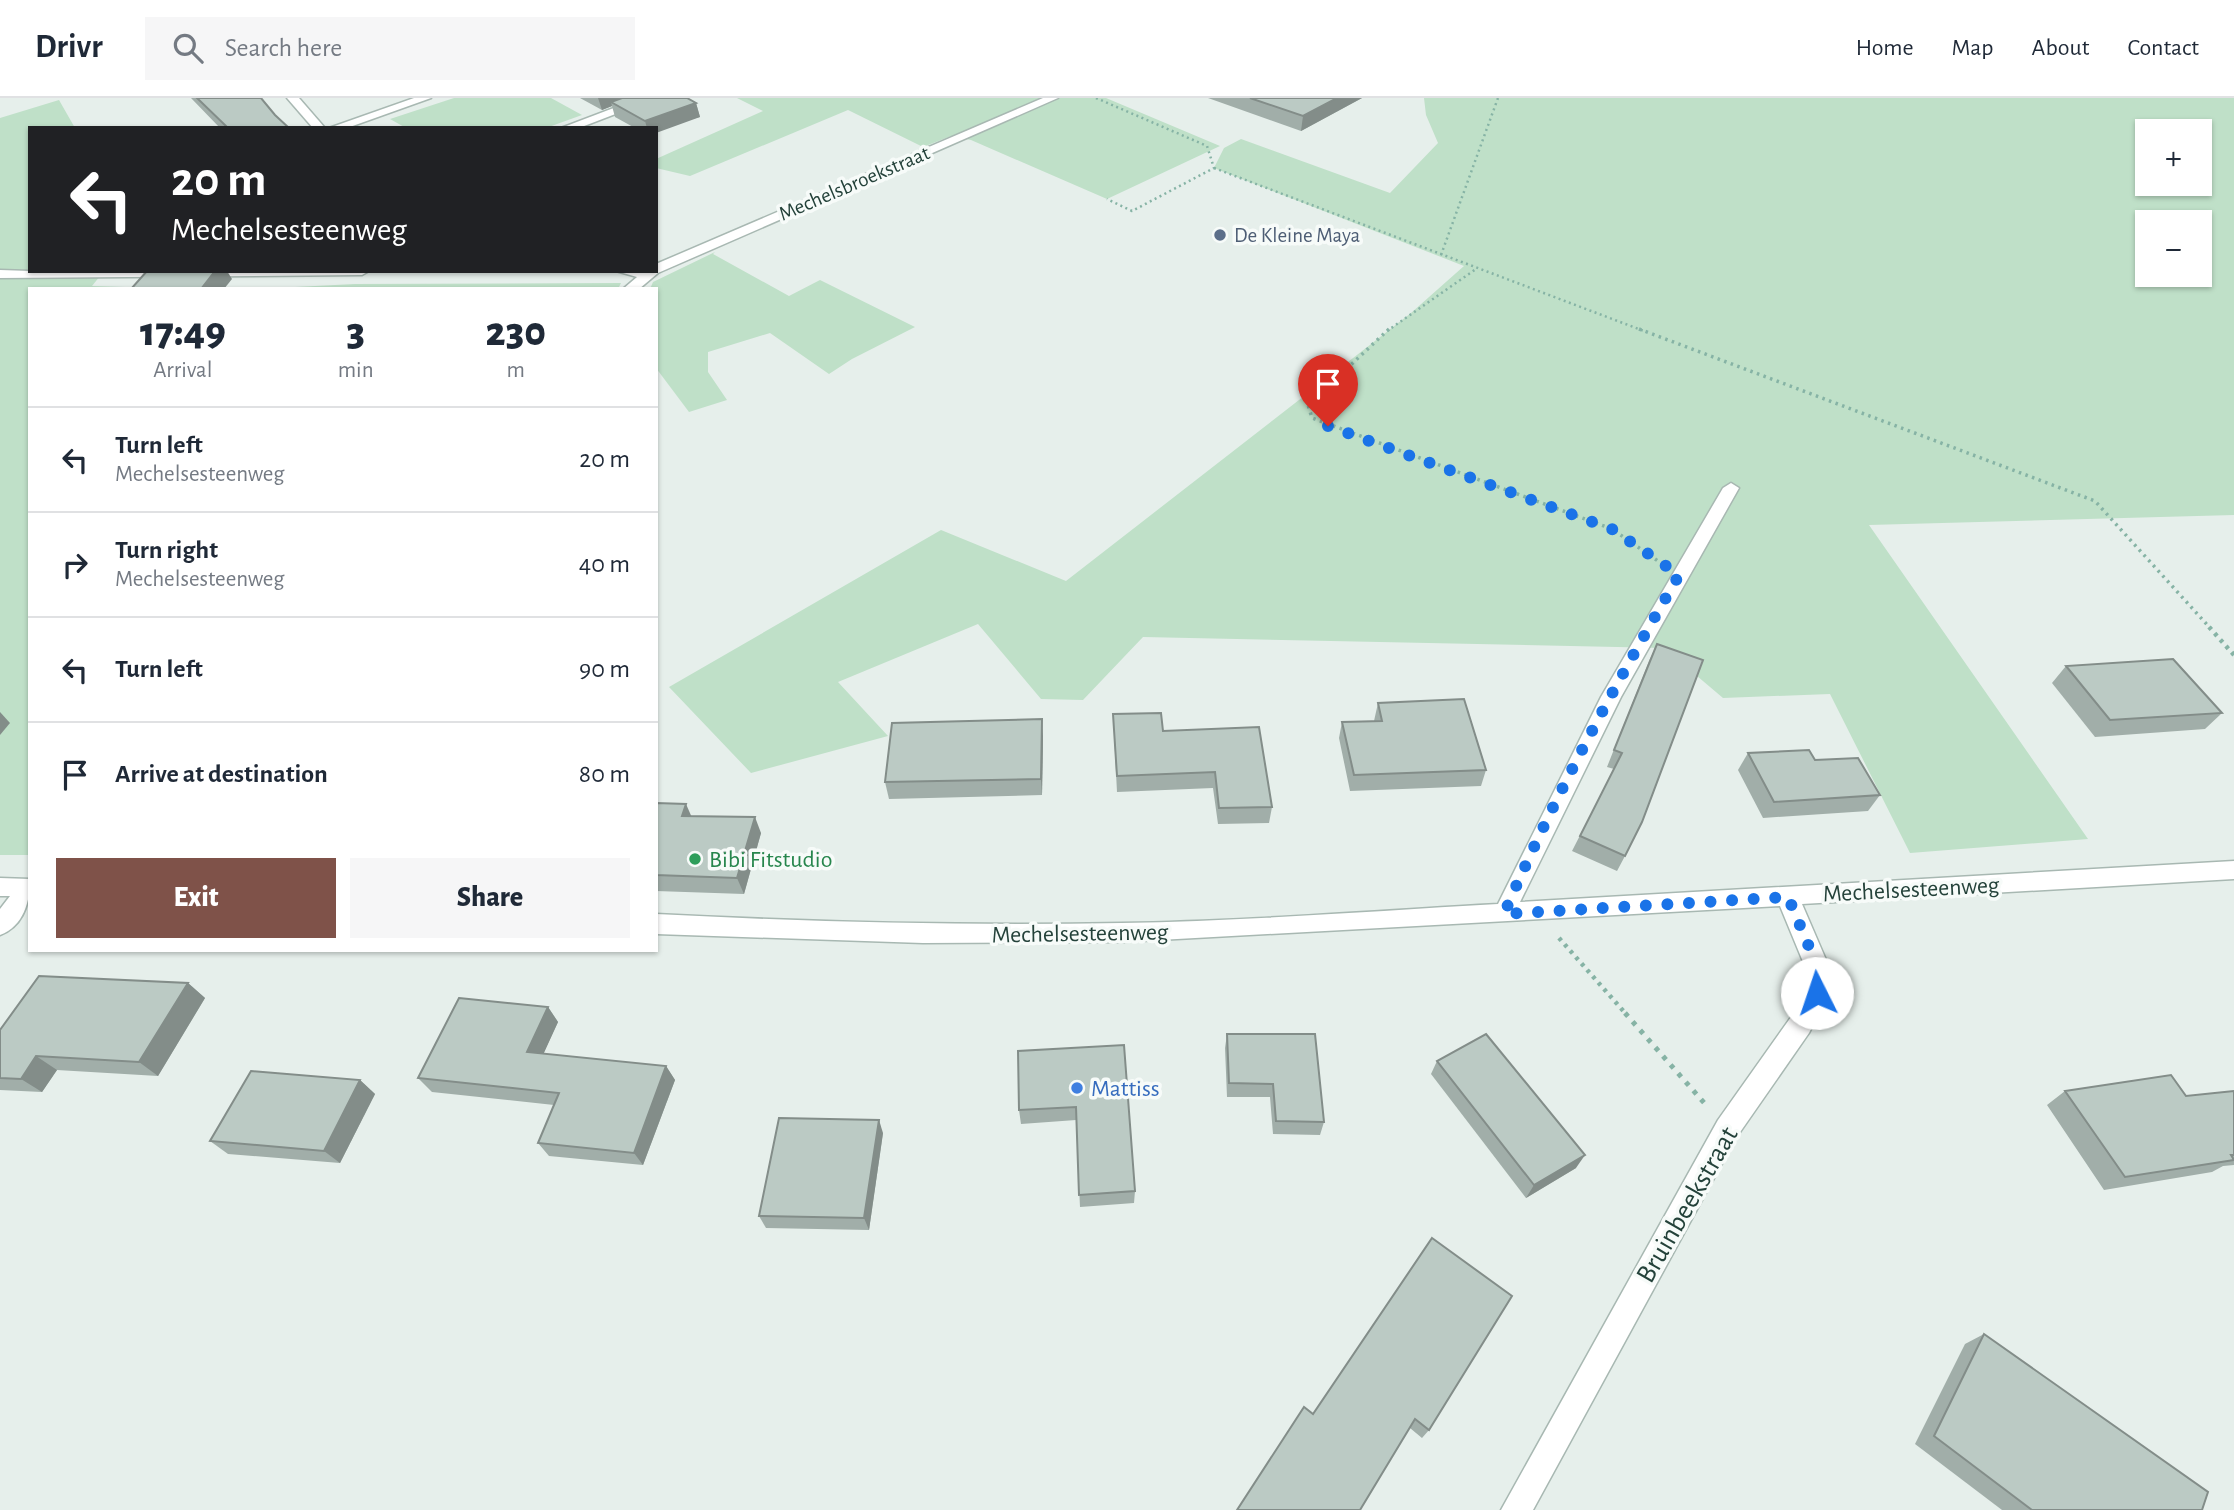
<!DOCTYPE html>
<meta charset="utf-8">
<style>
body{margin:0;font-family:"Alegreya Sans",sans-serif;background:#f6f6f7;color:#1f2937;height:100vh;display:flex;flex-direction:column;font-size:26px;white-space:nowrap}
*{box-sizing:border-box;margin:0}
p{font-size:23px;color:#747a83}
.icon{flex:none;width:38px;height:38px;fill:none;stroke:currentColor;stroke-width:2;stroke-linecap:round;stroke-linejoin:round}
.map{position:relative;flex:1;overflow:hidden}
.side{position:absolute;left:28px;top:189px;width:630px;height:665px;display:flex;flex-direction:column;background:#fff;border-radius:0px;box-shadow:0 2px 5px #0004}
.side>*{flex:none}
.banner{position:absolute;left:28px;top:28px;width:630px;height:147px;border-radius:0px;box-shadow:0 2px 5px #0004;background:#202124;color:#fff;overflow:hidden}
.buttons{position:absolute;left:2135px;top:21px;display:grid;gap:14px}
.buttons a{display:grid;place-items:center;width:77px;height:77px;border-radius:0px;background:#fff;box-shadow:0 2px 5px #0004;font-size:35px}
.pin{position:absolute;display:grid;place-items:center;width:60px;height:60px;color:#fff;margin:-72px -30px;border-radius:50% 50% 50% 0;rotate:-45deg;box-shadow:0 0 7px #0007}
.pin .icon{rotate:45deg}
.me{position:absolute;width:77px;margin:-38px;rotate:356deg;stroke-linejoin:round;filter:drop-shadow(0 0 5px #0008)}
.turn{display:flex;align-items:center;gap:24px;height:147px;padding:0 28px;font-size:32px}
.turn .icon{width:91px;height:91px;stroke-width:2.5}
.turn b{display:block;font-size:49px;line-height:60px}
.eta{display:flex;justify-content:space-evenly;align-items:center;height:119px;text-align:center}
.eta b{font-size:42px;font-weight:800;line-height:49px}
.primary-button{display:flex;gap:14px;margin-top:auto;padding:14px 28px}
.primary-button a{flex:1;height:80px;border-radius:0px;background:#7f5249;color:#fff;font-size:28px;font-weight:800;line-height:80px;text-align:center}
.primary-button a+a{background:#f6f6f7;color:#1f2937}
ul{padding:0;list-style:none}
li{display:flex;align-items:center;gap:21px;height:105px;padding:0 28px;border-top:2px solid #e0e1e3}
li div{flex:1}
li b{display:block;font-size:26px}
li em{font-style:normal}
header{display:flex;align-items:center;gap:42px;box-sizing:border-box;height:98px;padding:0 35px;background:#fff;border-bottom:2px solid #e0e1e3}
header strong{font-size:33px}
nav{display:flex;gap:38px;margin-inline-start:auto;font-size:24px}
.search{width:490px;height:63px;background:#f6f6f7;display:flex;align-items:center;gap:18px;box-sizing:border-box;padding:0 24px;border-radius:0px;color:#747a83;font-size:26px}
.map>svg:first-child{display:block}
.green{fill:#bfe0c8;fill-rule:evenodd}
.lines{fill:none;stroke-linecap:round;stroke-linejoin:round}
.minor-casing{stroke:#a8b8b2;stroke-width:3}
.path-far3{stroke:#86b3a5;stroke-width:2.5;stroke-dasharray:2 3.5;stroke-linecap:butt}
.path-far2{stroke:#86b3a5;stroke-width:3.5;stroke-dasharray:2.5 4.5;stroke-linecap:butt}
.path-far1{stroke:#86b3a5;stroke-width:4.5;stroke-dasharray:3.5 5;stroke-linecap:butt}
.path{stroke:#86b3a5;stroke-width:5;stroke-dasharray:4.5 7;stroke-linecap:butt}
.minor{fill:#fff;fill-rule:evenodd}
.wall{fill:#a1aea9}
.shaded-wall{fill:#838d89}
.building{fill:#bbcac4;stroke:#838d89;stroke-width:2}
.route{stroke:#1a73e8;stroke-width:12;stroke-dasharray:0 21.6}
.service-dot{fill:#5c6f8a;stroke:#f7fbf9;stroke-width:2.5}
.leisure-dot{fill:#2e9e5b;stroke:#f7fbf9;stroke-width:2.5}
.shop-dot{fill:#3f7fe0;stroke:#f7fbf9;stroke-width:2.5}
.labels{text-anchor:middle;stroke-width:7;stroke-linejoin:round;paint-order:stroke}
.far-street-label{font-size:21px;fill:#24423a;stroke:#f7fbf9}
.far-service-label{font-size:21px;fill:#4e5e75;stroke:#f7fbf9;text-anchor:start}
.leisure-label{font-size:24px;fill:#27864d;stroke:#f7fbf9;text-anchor:start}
.street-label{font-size:24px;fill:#24423a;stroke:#f7fbf9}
.shop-label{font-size:24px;fill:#366cbe;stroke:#f7fbf9;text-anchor:start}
.near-street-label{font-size:28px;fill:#24423a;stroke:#f7fbf9}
</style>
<header>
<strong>Drivr</strong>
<div class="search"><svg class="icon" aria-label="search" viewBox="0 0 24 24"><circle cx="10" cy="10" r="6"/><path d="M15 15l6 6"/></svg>Search here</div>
<nav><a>Home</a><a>Map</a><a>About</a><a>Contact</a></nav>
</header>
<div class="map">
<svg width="2234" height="1412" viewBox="0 0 2234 1412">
<rect width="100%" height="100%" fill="#e6efeb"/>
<g class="green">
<polygon points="454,0 551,0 582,17 546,30 406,30 390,21"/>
<polygon points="737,0 1106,0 1220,48 1107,101 971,42 951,38 923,49 848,12 690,78 656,70 656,61 763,13"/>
<path d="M1424 0H2234V417L1869 427 2088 741 1910 755 1830 596 1723 600 1664 550 1143 539 1083 602 1041 601 978 526 838 584 888 638 751 675 669 589 941 432 1066 483 1411 215 1464 168 1214 70 1224 50 1241 41 1390 95 1438 45 1426 17ZM2147 33H2200V86H2147ZM2147 124H2200V177H2147Z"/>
<polygon points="59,2 75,30 30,30 30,173 104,173 92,188 192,191 30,191 30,757 0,757 0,20"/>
<polygon points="715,154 713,156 789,198 820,182 915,229 852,261 829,276 770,235 708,254 708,274 727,302 689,314 656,270 656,191 650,191 653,184"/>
<polygon points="621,185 618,191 255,191 355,186"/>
</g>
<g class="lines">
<defs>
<g id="minor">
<polygon points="287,0 299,0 325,30 313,30"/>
<polygon points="414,0 431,0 347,30 329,30"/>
<polygon points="640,0 657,0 579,30 561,30"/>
<polygon points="1043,0 1058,0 658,175 639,191 623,191 637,179 616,173 656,173 656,166"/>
<polygon points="0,172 30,173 369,173 362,177 0,180"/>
<path d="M1731 385 1739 390 1621 599 1520 804 2234 763V781L1802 806 1830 871 1829 895 1809 935 1736 1040 1533 1412H1501L1718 1022 1791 919 1805 894 1806 871 1780 808 1123 844 923 845 656 836V816C811 824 967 828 1122 825 1247 823 1372 813 1498 806L1601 599 1723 390Z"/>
<path d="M0 780 30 781C30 803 24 828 0 837V811L10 798H0Z"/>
</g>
</defs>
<use href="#minor" class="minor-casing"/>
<g class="path-far3">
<polyline points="1096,0 1207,48 1214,70 1132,113 1107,101"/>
<polyline points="1214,70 1644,233"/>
<polyline points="1441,157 1498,0"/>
<polyline points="1387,233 1476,171"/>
</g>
<g class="path-far2">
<polyline points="1389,231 1308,307 1312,320 1612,431 1658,463"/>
<polyline points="1639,231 2095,403 2211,531"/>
</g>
<g class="path-far1">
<polyline points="2209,529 2234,557"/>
<polyline points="1559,840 1626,916"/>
</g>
<polyline class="path" points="1625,915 1706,1007"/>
<use href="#minor" class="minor"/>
</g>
<g class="wall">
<polygon points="191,0 261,0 275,17 289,30 220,30"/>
<polygon points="580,0 687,0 696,5 700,19 656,30 635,30 615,19 612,8 602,12"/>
<polygon points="1208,0 1362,0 1301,33"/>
<polygon points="1657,546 1625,758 1617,773 1572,753 1614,671 1607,669 1649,563"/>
<polygon points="2066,568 2222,615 2205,631 2095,639 2052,585"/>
<polygon points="1378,605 1486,672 1481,688 1350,693 1339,640 1342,624 1374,623"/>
<polygon points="1113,616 1163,633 1272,709 1269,725 1218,726 1213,690 1117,694"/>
<polygon points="1043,638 1042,697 889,701 885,684"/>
<polygon points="1748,655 1815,662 1880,697 1868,713 1763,720 1738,672"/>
<polygon points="656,705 692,718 761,735 744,796 656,793"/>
<polygon points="188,885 205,900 158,978 57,972 42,994 0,992 0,932"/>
<polygon points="548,909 558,924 543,956 666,968 675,982 643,1067 549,1058 538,1045 554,1007 432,994 418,980"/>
<polygon points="1227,936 1324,1024 1320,1037 1273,1036 1270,999 1227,999 1225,950"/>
<polygon points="1124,947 1135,1093 1134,1105 1080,1109 1076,1022 1021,1026 1019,1012"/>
<polygon points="1437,963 1576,1070 1526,1100 1431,976"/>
<polygon points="360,982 375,996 340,1065 228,1056 210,1043"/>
<polygon points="2065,993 2186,998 2234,993 2234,1067 2223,1068 2212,1074 2104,1092 2047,1007"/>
<polygon points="883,1035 869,1132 766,1130 759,1118"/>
<polygon points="1432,1140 1429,1332 1422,1340 1410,1330 1313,1316"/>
<polygon points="1984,1236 2202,1412 2002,1412 1915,1346 1965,1246"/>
</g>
<g class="shaded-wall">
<polygon points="598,0 633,0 611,4 612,8 602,12"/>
<polygon points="1337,0 1362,0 1301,33 1303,18"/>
<polygon points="696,5 700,19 656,35 656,30 647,30 645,23"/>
<polygon points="215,173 227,173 232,181 224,191 201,191"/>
<polygon points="0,614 10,625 0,637"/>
<polygon points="1042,621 1043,638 1042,697 1041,681"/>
<polygon points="686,706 693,722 682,718"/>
<polygon points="755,719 761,735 744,796 737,780"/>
<polygon points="188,885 205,900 158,978 139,964"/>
<polygon points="548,909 558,924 538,968 527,954"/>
<polygon points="36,958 57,972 42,994 21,981"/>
<polygon points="666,968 675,982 643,1067 634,1055"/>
<polygon points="360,982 375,996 340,1065 324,1053"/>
<polygon points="879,1022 883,1035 869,1132 864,1120"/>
<polygon points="1585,1057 1576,1070 1526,1100 1534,1087"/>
</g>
<g class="building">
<polygon points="197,0 261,0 275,17 289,30 228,30"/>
<polygon points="622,0 687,0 696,5 645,23 611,4"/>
<polygon points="1250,0 1337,0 1303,18"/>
<polygon points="147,173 215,173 201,191 131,191"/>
<polygon points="1657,546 1703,562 1642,724 1625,758 1580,738 1622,655 1614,652"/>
<polygon points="2173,561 2222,615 2110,622 2066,568"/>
<polygon points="1464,601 1486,672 1354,677 1342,624 1382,623 1378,605"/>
<polygon points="1161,615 1163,633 1259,629 1272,709 1219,710 1215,674 1117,678 1113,616"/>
<polygon points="1042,621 1041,681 885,684 892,625"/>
<polygon points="1809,652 1815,662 1858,660 1880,697 1774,704 1748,655"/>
<polygon points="656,705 686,706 682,718 755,719 737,780 656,777"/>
<polygon points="39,878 188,885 139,964 36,958 21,981 0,980 0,932"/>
<polygon points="459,900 548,909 527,954 666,968 634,1055 538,1045 559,995 418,980"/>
<polygon points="1227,936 1315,936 1324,1024 1276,1023 1273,986 1229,985"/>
<polygon points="1486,936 1585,1057 1534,1087 1437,963"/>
<polygon points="1124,947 1135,1093 1079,1097 1076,1009 1019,1012 1018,953"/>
<polygon points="251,973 360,982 324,1053 210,1043"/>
<polygon points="2171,977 2186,998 2234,993 2234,1057 2231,1057 2234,1062 2125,1079 2065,993"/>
<polygon points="779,1020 879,1022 864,1120 759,1118"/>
<polygon points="1432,1140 1512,1198 1429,1332 1415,1321 1360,1412 1237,1412 1304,1309 1313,1316"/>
<polygon points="1984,1236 2208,1394 2202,1412 2032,1412 1934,1338"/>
</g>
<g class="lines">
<path class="route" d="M1328 328 1612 431 1679 477C1615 587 1554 699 1504 816L1788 799 1818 870 1817 895"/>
</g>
<circle class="service-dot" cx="1220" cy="137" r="7"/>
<circle class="leisure-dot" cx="695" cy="761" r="7"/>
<circle class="shop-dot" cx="1077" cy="990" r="7"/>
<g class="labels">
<g class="far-street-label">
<text transform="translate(854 85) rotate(-23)" y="7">Mechelsbroekstraat</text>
</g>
<g class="far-service-label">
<text x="1234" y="144">De Kleine Maya</text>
</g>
<g class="leisure-label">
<text x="709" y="769">Bibi Fitstudio</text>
</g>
<g class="street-label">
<text transform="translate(1911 791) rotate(-3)" y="8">Mechelsesteenweg</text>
<text transform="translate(1080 835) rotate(-1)" y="8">Mechelsesteenweg</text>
</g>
<g class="shop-label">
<text x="1091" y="998">Mattiss</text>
</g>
<g class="near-street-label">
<text transform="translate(1686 1106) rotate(-60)" y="10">Bruinbeekstraat</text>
</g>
</g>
</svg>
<div class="buttons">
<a>+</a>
<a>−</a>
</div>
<div class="pin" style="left:1328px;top:328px;background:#d93025"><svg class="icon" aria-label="arrive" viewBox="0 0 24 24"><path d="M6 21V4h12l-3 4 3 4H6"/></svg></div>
<svg class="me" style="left:1817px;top:895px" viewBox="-20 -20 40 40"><circle r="19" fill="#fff"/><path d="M0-13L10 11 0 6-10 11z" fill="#1a73e8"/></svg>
<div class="banner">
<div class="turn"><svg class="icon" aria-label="left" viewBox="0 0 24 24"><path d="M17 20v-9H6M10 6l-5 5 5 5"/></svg><div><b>20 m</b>Mechelsesteenweg</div></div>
</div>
<section class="side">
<div class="eta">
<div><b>17:49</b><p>Arrival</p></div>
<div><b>3</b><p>min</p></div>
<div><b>230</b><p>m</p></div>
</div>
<ul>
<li><svg class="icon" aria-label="left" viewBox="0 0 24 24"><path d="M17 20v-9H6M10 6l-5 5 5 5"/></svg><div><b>Turn left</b><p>Mechelsesteenweg</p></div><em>20 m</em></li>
<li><svg class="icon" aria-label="right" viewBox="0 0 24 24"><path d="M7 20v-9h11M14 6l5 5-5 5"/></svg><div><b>Turn right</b><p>Mechelsesteenweg</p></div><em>40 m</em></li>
<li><svg class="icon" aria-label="left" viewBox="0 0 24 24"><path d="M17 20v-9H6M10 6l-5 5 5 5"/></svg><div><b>Turn left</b></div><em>90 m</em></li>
<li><svg class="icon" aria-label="arrive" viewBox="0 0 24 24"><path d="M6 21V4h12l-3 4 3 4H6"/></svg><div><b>Arrive at destination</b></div><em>80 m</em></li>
</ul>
<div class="primary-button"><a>Exit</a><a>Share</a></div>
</section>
</div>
